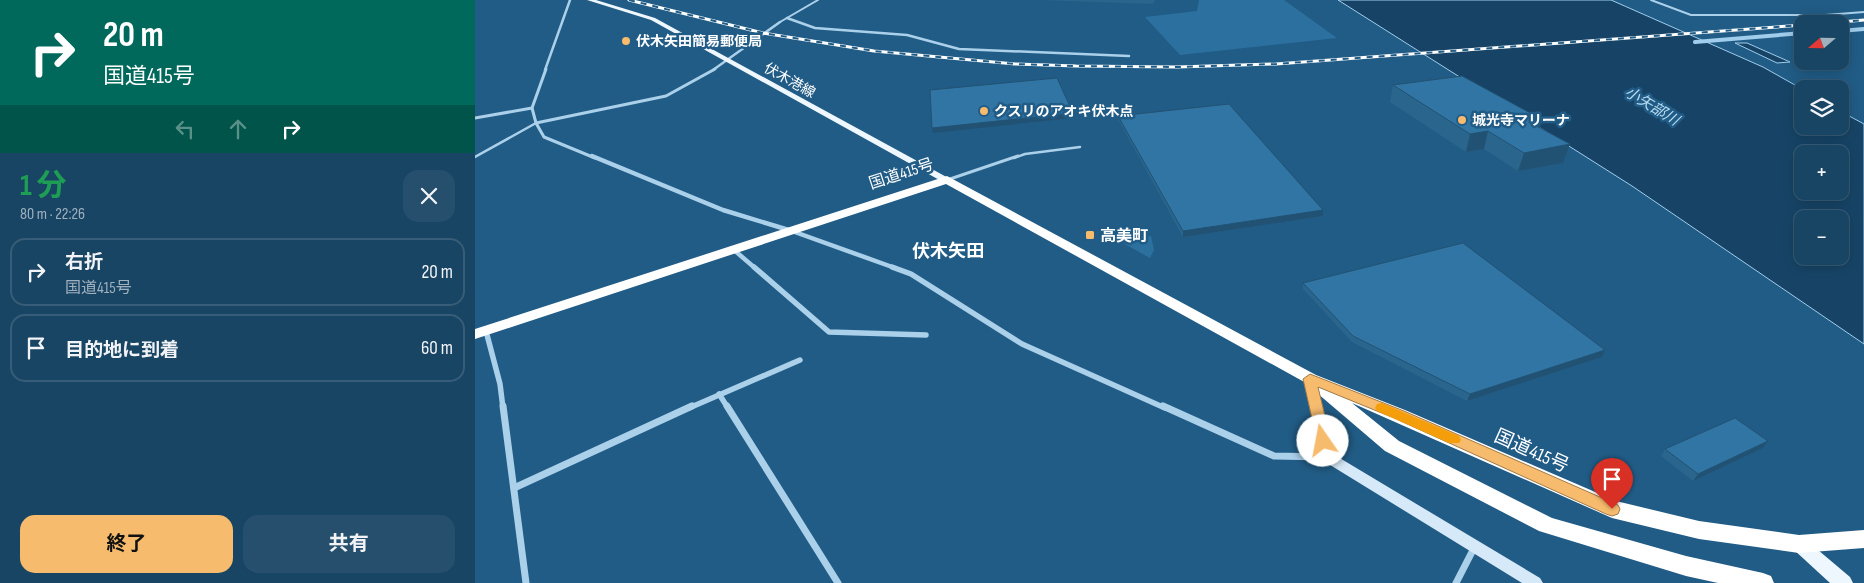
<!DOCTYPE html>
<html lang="ja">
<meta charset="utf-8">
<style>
body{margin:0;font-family:"Sofia Sans Condensed","Noto Sans JP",sans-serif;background:#264f6d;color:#f1f3f6;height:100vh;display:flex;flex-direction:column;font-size:19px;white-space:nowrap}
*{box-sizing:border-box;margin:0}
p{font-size:16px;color:#9fb1bf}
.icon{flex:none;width:28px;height:28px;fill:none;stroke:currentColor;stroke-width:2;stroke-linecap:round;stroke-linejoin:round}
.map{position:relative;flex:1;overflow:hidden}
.sheet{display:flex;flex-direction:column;background:#194564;width:475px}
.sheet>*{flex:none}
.top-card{background:#00695c;color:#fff;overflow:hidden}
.needle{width:32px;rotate:250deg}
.tools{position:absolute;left:1319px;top:15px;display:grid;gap:10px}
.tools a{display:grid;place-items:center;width:55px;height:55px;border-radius:10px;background:#194564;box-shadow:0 2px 12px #0003,0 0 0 1px #375d78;font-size:25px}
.pin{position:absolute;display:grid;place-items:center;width:42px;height:42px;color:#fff;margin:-51px -21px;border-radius:50% 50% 50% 0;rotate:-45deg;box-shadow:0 0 5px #0007}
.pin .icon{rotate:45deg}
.me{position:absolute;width:55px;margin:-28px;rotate:348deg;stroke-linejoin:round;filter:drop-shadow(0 0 4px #0008)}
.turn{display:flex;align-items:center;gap:18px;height:105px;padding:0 20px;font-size:22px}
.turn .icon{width:65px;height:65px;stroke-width:2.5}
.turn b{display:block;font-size:35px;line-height:42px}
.lanes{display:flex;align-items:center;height:48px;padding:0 20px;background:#0003;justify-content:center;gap:25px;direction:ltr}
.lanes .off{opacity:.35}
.round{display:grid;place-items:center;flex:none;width:52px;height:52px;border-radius:15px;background:#264f6d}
.summary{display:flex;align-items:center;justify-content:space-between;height:85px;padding:0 20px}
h1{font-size:30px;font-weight:700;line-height:38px;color:#1e9e55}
.primary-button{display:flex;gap:10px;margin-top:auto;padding:10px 20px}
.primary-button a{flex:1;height:58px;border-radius:15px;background:#f6bb6d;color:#111;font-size:20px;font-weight:700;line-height:58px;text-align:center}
.primary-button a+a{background:#264f6d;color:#f1f3f6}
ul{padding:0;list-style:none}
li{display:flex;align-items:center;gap:15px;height:68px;margin:0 10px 8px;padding:0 10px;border:2px solid #375d78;border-radius:15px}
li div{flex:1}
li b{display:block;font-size:19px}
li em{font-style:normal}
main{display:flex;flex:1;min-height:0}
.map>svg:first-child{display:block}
.green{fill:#2b709f}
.water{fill:#174466;stroke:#9fcdeb;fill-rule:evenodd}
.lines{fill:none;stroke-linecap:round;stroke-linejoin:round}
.stream{stroke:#9fcdeb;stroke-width:4}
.lane-far2{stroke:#abd0ea;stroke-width:2}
.lane-far1{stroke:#abd0ea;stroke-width:2.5}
.lane{stroke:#abd0ea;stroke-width:3}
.street-far4{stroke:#abd0ea;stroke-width:2.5}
.street-far3{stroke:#abd0ea;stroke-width:3}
.street-far2{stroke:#abd0ea;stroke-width:4.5}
.street-far1{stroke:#abd0ea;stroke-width:5.5}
.street{stroke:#abd0ea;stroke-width:7}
.secondary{fill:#d6e9f8;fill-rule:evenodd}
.primary{fill:#eff7fe;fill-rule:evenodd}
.highway{fill:#fff;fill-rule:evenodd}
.rail-casing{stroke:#fff;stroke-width:3}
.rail{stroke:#215c86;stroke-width:2;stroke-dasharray:6;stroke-linecap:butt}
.wall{fill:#2a658d}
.shaded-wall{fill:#225273}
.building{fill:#3175a4;stroke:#225273}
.route{fill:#f6bb6d;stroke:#a07a47}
.slow{fill:#f59e0b}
.poi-dot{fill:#f6bb6d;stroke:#215c86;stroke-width:2}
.labels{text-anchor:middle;stroke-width:5;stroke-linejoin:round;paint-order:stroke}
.far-poi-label{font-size:14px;font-weight:bold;fill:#fff;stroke:#215c86;text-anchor:start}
.far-street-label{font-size:14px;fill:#fff;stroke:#215c86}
.far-water-label{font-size:15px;font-style:italic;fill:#b7daf1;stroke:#215c86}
.street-label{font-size:16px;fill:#fff;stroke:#215c86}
.poi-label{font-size:16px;font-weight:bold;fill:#fff;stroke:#215c86;text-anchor:start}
.neighbourhood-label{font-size:18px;font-weight:bold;fill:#fff;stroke:#215c86}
.near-street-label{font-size:19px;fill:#fff;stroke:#215c86}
</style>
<main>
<section class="sheet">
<div class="top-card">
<div class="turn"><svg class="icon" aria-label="right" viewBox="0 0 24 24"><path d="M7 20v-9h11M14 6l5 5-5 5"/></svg><div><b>20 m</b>国道415号</div></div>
<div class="lanes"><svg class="icon off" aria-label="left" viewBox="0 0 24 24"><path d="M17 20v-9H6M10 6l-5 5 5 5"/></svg><svg class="icon off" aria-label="ahead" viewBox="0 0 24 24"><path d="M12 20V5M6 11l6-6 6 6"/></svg><svg class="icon" aria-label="right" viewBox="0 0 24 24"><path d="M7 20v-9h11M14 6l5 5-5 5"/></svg></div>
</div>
<div class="summary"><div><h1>1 分</h1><p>80 m · 22:26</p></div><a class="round"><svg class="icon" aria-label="close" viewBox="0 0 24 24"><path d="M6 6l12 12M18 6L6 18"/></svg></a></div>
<ul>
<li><svg class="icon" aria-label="right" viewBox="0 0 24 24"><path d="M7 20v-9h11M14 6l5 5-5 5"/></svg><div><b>右折</b><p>国道415号</p></div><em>20 m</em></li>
<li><svg class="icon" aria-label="arrive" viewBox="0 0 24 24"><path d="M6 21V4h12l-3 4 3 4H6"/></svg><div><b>目的地に到着</b></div><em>60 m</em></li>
</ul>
<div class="primary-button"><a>終了</a><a>共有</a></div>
</section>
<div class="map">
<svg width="1389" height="583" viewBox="0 0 1389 583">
<rect width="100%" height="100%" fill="#215c86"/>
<g class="green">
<polygon points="724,0 809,0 862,38 705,55 670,17 722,11"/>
<polygon points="676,236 679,250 675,258 646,242"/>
</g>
<g class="water">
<path d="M863 0H1136L1288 67 1327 89 1328 126H1365V111L1389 124V344L1157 186ZM1328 154H1365V191H1328ZM1328 219H1365V256H1328Z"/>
<polygon points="1260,43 1272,43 1315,62 1302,63"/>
</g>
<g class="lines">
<g class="stream">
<polyline points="1365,31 1389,29"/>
<polyline points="1220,42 1328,33"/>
</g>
<g class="lane-far2">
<polyline points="1176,0 1216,15 1350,15 1389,12"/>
<polyline points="305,22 343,0"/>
</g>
<g class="lane-far1">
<polyline points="0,157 61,123"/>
<polyline points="539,158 550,154 605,147"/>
</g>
<polyline class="lane" points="472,180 543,156"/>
<g class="street-far4">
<polyline points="312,18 340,28 432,35 484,49 654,56"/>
<polyline points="227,44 281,36"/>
<polyline points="70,70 95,0"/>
<polyline points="238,70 305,22"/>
</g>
<g class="street-far3">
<polyline points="71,69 57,108 61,123 69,137 120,158"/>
<polyline points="0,118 57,108"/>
<polyline points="61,123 191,96 240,69"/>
</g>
<g class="street-far2">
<polyline points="117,156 248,210 317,231 420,268"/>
<polyline points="259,250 280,268"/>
</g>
<g class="street-far1">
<polyline points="279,267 354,332 451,335"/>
<polyline points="417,267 436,274 547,344 690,408"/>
<polyline points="11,331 25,384 28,408"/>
<polyline points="244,394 253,408"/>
<polyline points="214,408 325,360"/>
</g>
<g class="street">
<polyline points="28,406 51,583"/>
<polyline points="252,406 363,583"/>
<polyline points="688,406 799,456 851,457"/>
<polyline points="39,488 217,406"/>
<polyline points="981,583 999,548"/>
</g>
<polygon class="secondary" points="835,375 839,376 841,379 858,454 1065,578 1068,583 1047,583 847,460 829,379 831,376"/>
<g class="primary">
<polygon points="112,0 121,0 180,18 477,180 476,182 468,182 176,20"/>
<polygon points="1324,536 1330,539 1375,577 1378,583 1355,583 1318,549 1315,544 1318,539"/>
</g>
<polygon class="highway" points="472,176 841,375 930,410 1141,501 1224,521 1324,535 1389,530 1389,548 1324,553 1224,539 1137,518 877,403 924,441 1077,518 1211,556 1288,573 1296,576 1299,583 1243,583 1211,576 1064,531 910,451 842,393 840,388 471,184 0,339 0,329"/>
<defs>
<g id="rail">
<polyline points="154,0 288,33 399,51 540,64 601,66 702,67 801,64 1328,25"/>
<polyline points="1342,24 1389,20"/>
</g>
</defs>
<use href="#rail" class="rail-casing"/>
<use href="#rail" class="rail"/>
</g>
<g class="wall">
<polygon points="563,0 680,0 678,4"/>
<polygon points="918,85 1065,128 1088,163 1043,171 1009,149 991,152 915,102"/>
<polygon points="643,116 848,210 848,216 708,237 644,121"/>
<polygon points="828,283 1127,357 992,401 877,342 828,289"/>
<polygon points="1288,448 1218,481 1186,456 1190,449"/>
</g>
<g class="shaded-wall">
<polygon points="598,113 598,118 458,133 457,128"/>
<polygon points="1068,120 1062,137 1054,122"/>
<polygon points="1013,131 1009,149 991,152 995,134"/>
<polygon points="1095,144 1088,163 1043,171 1049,153"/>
<polygon points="848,210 848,216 708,237 708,231"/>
<polygon points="1130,350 1127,357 992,401 995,394"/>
<polygon points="1293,441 1288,448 1218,481 1223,474"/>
</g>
<g class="building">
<polygon points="987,76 1068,120 1054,122 1095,144 1049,153 1013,131 995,134 918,85"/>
<polygon points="582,78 598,113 457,128 455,90"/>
<polygon points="754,104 848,210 708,231 643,116"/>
<polygon points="988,243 1130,350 995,394 878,336 828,283"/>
<polygon points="1260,418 1293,441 1223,474 1190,449"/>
</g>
<polygon class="route" points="835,374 929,411 1143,505 1145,509 1143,514 1137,516 1131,514 919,418 843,387 856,441 854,445 843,445 828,379"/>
<polygon class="slow" points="907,403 984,436 986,440 984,443 974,443 902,411 900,408 902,404"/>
<g class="poi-dot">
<circle cx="151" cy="41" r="5"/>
<circle cx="509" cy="111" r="5"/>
<circle cx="987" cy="120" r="5"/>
<rect x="610" y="230" width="10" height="10" rx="2.5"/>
</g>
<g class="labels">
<g class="far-poi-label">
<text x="161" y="46">伏木矢田簡易郵便局</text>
<text x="519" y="116">クスリのアオキ伏木点</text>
<text x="997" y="125">城光寺マリーナ</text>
</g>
<g class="far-street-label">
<text transform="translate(315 80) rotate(29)" y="5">伏木港線</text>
</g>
<g class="far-water-label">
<text transform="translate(1177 106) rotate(31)" y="5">小矢部川</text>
</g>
<g class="street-label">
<text transform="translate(426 173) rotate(-18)" y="6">国道415号</text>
</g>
<g class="poi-label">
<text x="625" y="241">高美町</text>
</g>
<g class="neighbourhood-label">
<text x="473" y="257">伏木矢田</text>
</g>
<g class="near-street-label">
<text transform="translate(1057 450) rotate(24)" y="7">国道415号</text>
</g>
</g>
</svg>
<div class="tools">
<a><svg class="needle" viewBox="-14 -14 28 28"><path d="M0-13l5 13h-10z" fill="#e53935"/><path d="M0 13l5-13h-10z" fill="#9fb1bf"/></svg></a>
<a><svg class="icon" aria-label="layers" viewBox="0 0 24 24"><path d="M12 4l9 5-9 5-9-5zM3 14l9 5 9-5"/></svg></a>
<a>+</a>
<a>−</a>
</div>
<div class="pin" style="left:1137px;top:509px;background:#d93025"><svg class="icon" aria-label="arrive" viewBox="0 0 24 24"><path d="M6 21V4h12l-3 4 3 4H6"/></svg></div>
<svg class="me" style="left:848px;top:441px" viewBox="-20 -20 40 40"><circle r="19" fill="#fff"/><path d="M0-13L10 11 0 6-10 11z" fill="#f6bb6d"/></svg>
</div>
</main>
